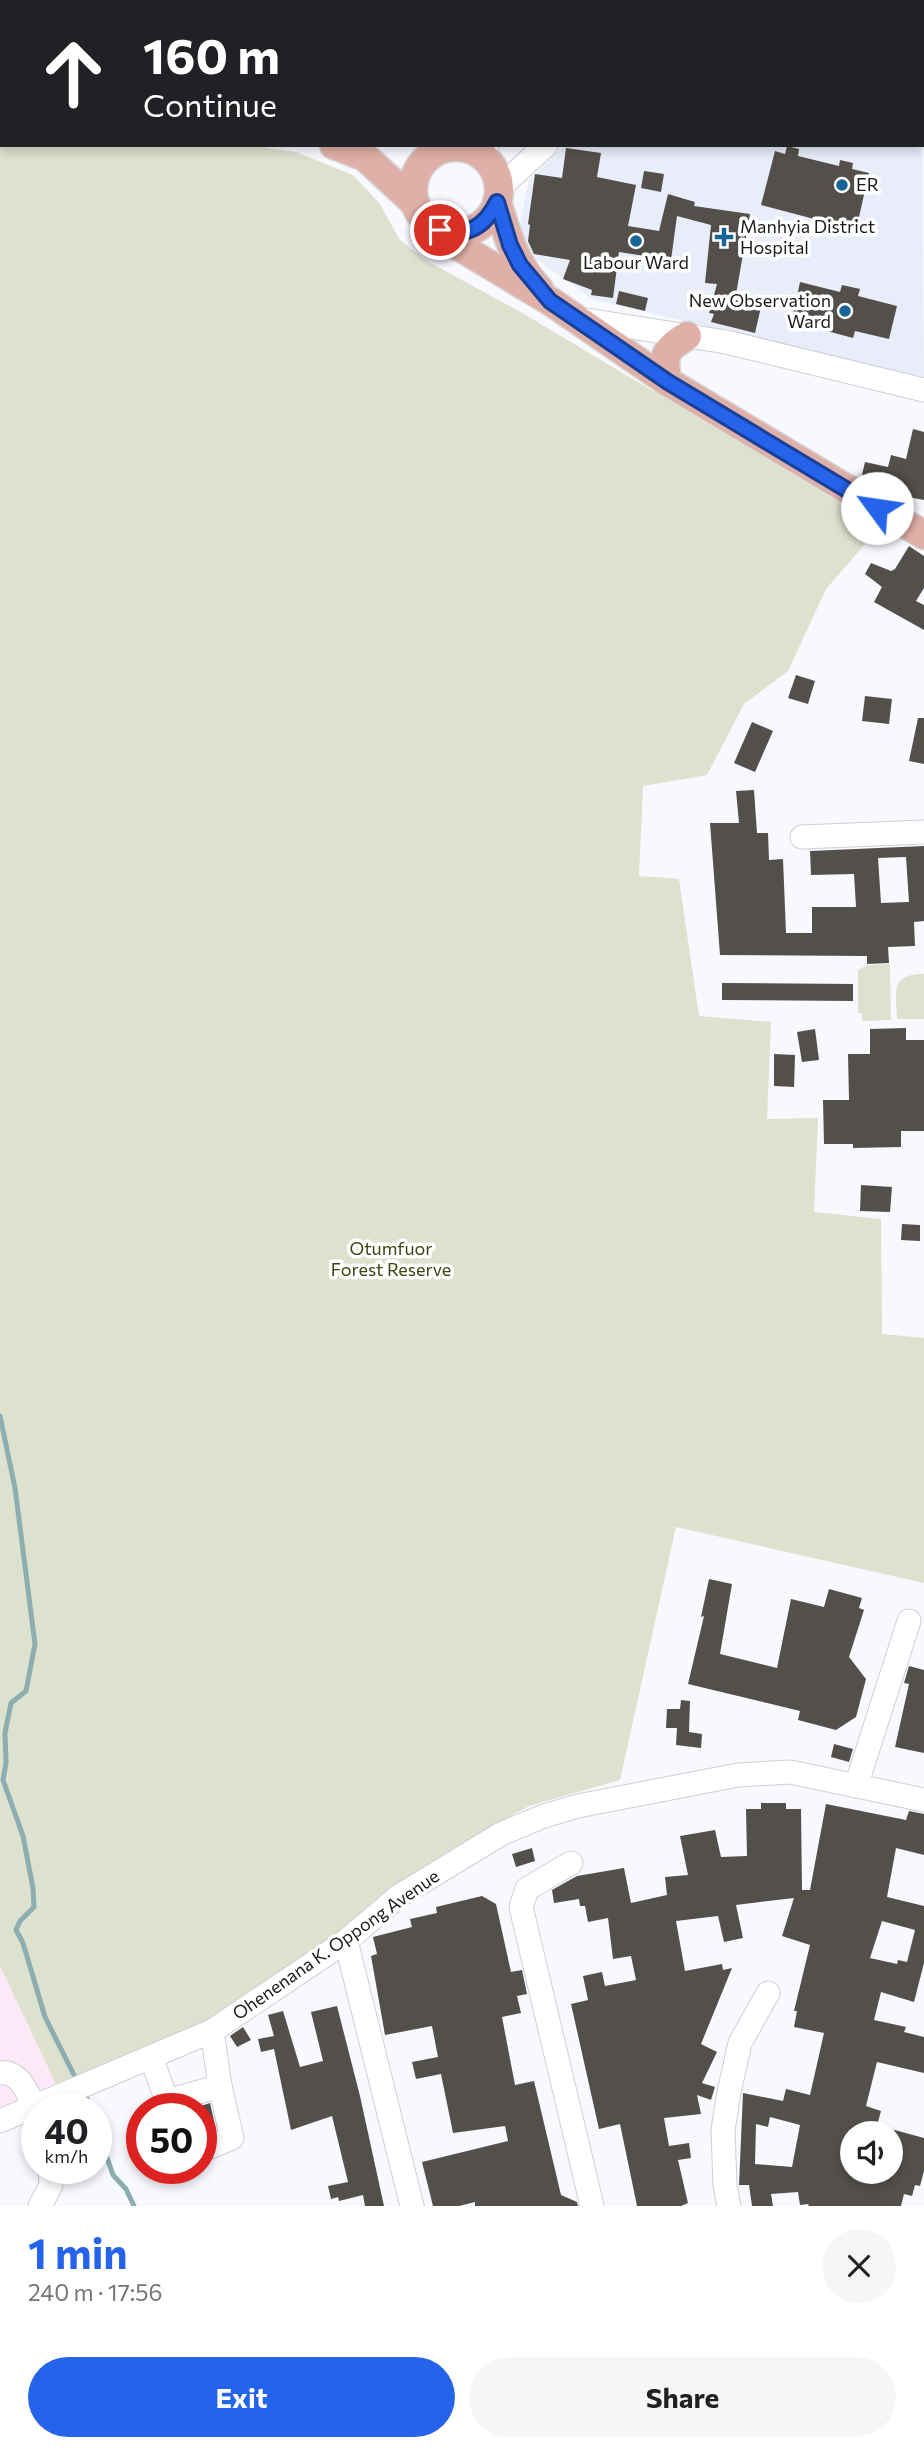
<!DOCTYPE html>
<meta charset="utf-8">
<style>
body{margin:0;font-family:Commissioner,sans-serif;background:#f6f6f6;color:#202124;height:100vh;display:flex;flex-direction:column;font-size:26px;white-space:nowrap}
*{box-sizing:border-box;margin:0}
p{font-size:23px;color:#757577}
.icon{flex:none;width:38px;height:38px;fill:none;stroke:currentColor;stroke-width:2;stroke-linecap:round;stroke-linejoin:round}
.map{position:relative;height:2206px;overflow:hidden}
.side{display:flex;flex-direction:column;background:#fff;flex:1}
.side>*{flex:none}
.guide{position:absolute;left:0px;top:0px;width:924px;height:147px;box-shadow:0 4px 10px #0003;background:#202124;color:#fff;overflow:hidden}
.fabs{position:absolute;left:840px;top:2121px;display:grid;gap:14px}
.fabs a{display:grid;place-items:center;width:63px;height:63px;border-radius:50%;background:#fff;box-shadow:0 4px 10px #0003;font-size:35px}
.speed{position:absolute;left:21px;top:2093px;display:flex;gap:14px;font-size:35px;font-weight:700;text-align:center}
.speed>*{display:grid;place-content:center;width:91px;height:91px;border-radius:50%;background:#fff;box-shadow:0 4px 10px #0003;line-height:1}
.speed small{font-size:18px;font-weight:400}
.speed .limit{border:10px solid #d22;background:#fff;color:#111}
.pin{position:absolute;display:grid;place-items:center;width:60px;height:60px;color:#fff;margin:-30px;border:4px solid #fff;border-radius:50%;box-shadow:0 2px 7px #0007}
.me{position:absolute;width:77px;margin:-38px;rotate:301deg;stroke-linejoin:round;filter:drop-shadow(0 0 5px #0008)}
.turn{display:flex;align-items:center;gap:24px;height:147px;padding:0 28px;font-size:32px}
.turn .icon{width:91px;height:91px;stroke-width:2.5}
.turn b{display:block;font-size:49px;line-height:60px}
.round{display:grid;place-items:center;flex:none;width:74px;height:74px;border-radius:37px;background:#f6f6f6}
.head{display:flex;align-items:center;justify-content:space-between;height:119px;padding:0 28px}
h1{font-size:42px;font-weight:700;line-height:52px;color:#2563eb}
.button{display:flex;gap:14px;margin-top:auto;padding:14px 28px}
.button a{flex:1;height:80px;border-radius:42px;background:#2563eb;color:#fff;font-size:28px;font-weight:700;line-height:80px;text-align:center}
.button a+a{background:#f6f6f6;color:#202124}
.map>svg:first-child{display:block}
.commercial{fill:#fde8f7}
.built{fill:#e8edf9}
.green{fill:#dce2ce}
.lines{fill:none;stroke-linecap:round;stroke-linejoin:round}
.stream{stroke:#8daeb0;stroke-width:5}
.building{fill:#53504c;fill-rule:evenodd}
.minor-casing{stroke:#cdcfd4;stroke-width:25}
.major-casing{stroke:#d6d6d6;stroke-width:31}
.minor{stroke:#fff;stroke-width:23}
.major{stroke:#dfb0a7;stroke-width:28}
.route-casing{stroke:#184099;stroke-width:18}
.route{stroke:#2563eb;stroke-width:12}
.poi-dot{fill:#176598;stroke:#fff;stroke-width:2.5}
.labels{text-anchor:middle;stroke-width:7;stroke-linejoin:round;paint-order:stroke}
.poi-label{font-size:18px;fill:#1c1c1e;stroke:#fff;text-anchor:start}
.park-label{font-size:18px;fill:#39450f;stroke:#fff}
.street-label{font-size:18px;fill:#1c1c1e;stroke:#fff}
</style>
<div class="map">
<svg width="924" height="2206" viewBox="0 0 924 2206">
<rect width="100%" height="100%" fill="#f7f9ff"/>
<polygon class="commercial" points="0,1966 56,2084 0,2109"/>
<polygon class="built" points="922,99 924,378 592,299 526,252 520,222 529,180 556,153 568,145 922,145"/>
<g class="green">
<polygon points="0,133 2,145 246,145 296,152 353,175 379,203 400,240 427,261 524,314 880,527 826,589 788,671 744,704 707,775 643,786 639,876 679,879 699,1016 771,1022 767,1119 818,1118 814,1212 881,1219 882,1334 924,1338 924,1583 676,1527 620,1780 529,1806 467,1841 369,1907 306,1964 215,2019 148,2049 56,2084 0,1966"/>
<polygon points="890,964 891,1020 862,1021 862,1013 858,1013 858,970 867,965"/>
<path d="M924 974V1019H897C896 992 890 974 924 974Z"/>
</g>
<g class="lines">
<g class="stream">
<polyline points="0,1416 15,1488 35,1644 26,1691 11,1703 5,1733 6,1763 3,1780 23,1836 33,1888 34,1907 20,1921 16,1930 23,1943 45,2017 77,2081"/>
<polyline points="84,2092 91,2109"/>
<polyline points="96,2126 113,2175 126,2189 134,2206"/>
</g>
</g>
<g class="building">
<polygon points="787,146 799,149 798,156 839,166 840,160 853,163 852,169 869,173 856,230 761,205 775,151 785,154"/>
<polygon points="566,148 601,153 597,177 636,185 628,226 659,231 668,194 695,202 694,206 750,214 735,300 761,307 755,333 711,322 714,314 709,313 717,284 705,283 711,225 677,216 671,260 619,252 613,298 591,295 592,290 563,279 570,260 534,254 528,241 530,225 528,224 535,174 562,178"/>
<polygon points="644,171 664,174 661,192 641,188"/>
<polygon points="800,282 840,292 842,285 860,289 858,296 897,306 889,339 855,331 853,338 827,331 829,324 793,315"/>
<polygon points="619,291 648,298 645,311 616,304"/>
<polygon points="913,429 924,432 924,500 887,493 884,492 886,481 862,475 865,462 888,467 891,455 906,459"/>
<polygon points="909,546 924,556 924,588 916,601 924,605 924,630 874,602 882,587 865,574 871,563 891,571 895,569"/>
<polygon points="796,675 815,681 808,704 788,698"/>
<polygon points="865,696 892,699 889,724 862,721"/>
<polygon points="918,718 924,718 924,764 909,761"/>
<polygon points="752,722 773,731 755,772 734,763"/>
<path d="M754 790 757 833H768L769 860 783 859 786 933H812V907H856L854 874 811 875 810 851 924 846V921L914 922 915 946 888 947 889 963 867 964V956L720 955 710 823H739L736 791ZM906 857 909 902 881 903 878 858Z"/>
<polygon points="722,983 853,984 853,1001 722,1000"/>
<polygon points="906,1028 906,1040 924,1040 924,1131 901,1131 901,1147 853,1148 853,1144 824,1144 823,1100 849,1100 848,1054 870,1054 870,1029"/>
<polygon points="815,1029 819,1060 802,1062 797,1032"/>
<polygon points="774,1054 795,1055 794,1087 774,1086"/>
<polygon points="861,1185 892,1187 890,1212 860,1211"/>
<polygon points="902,1224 920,1225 920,1241 901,1240"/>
<polygon points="709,1579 732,1584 720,1654 777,1668 791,1599 824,1607 829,1589 862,1598 859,1608 864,1610 849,1657 866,1679 856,1717 836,1730 798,1720 800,1711 688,1684 704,1616 701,1617"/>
<polygon points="909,1666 924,1670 924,1753 895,1747 909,1684 904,1683"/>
<polygon points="681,1700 690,1701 689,1732 702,1734 701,1748 676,1745 677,1728 666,1728 667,1709 680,1709"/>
<polygon points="834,1744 853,1749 849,1762 831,1757"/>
<path d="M761 1803H786V1809H801L802 1890H810L826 1804 906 1820 909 1811 924 1814V1855L896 1848 887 1897 924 1906V1963L914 2002 881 1992 874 2020 906 2027 904 2032 924 2037V2073L877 2062 866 2106 881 2111 875 2133H852V2172H891V2129L924 2138V2171L920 2186 915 2185 912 2196 904 2194 901 2206H808L809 2204 800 2205 798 2192 771 2194 773 2206H752L749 2185H739L743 2093 783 2101 786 2089 810 2095 824 2033 794 2027 797 2011H794L810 1945 782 1936 794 1898 736 1905 743 1938 724 1942 718 1916 676 1921 685 1971 722 1964 723 1970 732 1968 701 2044 717 2052 702 2083 715 2087 711 2100 697 2095 701 2114 664 2118 669 2146 689 2143 691 2158 678 2160 688 2203 681 2206H637L620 2124 599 2129 571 2004 588 2000 583 1976 602 1972 605 1986 636 1980 631 1956 613 1959 608 1918 588 1922 585 1906H580L579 1899 554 1903 552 1890 577 1876 624 1868 631 1903 667 1895 665 1877 688 1875 680 1836 715 1830 721 1857 747 1856 746 1809H761ZM882 1921 915 1930 907 1962 898 1960 897 1964 870 1958ZM770 2117 800 2125 792 2167 755 2164 756 2124 768 2127Z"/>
<polygon points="532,1848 535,1861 516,1867 512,1854"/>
<polygon points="482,1896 496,1904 511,1972 522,1970 527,1994 517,1996 521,2013 502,2017 515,2085 534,2081 561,2195 577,2202 578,2206 475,2206 475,2202 459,2206 433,2206 422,2162 508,2141 505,2126 453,2133 441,2074 416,2079 412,2062 438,2057 432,2026 385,2035 371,1956 377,1954 373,1937 412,1927 410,1919 437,1913 436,1907"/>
<polygon points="337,2006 360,2096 384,2206 365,2206 363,2195 339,2201 338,2197 331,2199 328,2186 348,2182 332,2116 291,2130 274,2049 261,2052 258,2039 274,2036 268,2015 283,2011 300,2067 323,2061 311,2012"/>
<polygon points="243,2027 251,2040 237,2047 230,2036"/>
<polygon points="210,2103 216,2130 201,2136 201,2106"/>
</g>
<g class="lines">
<defs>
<g id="minor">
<polyline points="452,0 452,2"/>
<polyline points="817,0 817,2"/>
<polyline points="922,80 924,80"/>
<polyline points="448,148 449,145"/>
<polyline points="480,155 487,145"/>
<polyline points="499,188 546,145"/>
<polyline points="580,319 726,342 924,390"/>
<polyline points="802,837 924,832"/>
<polyline points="856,1786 909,1621"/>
<polyline points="571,1863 527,1889 521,1907 592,2206"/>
<polyline points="346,1941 412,2206"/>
<polyline points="151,2057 167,2101 220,2086 212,2031"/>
<path d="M0 2073C22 2070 32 2101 37 2119"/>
<polyline points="0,2121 212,2031 346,1941 399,1896 501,1834 544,1816 578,1806 738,1775 790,1772 924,1800"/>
<polyline points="201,2151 232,2138 220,2086"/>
<polyline points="40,2206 51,2185 50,2168"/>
<polyline points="729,2206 725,2186 723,2130 729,2092 740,2043 768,1993"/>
</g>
<g id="major">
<polyline points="0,116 2,116"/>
<polyline points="334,145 365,157 415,203"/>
<circle cx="456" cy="190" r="43"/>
<path d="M497 202C507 235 515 264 539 289"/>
<polyline points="428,223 445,238 550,301 668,382 924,535"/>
<path d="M668 382C662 356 664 350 687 336"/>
</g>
</defs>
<use href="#minor" class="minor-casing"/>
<use href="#major" class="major-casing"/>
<use href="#minor" class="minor"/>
<use href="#major" class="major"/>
</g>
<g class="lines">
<defs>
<path id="route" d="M440 230C467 237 485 227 497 202L510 245 520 265 550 301 668 382 877 508"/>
</defs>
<use href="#route" class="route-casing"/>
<use href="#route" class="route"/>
</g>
<g class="poi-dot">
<circle cx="842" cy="185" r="7"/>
<path d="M720.5 226.5h7v7h7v7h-7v7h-7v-7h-7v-7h7z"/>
<circle cx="636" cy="241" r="7"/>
<circle cx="845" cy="311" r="7"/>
</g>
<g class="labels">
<g class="poi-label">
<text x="856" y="191">ER</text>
<text x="740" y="233">Manhyia District<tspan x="740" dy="21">Hospital</tspan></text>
<text x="636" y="269" text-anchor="middle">Labour Ward</text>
<text x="831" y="307" text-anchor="end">New Observation<tspan x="831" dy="21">Ward</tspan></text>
</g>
<g class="park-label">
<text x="391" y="1255">Otumfuor<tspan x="391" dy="21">Forest Reserve</tspan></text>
</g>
<g class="street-label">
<text transform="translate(336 1945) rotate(-35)" y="6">Ohenenana K. Oppong Avenue</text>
</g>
</g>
</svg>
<div class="fabs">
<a><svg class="icon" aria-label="sound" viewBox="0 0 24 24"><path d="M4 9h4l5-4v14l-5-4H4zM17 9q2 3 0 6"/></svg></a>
</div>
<div class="speed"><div>40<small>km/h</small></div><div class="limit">50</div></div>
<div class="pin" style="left:440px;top:230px;background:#d93025"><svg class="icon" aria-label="arrive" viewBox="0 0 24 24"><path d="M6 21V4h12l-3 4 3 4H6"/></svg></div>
<svg class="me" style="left:877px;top:508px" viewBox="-20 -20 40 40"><circle r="19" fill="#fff"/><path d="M0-13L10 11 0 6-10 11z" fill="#2563eb"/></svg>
<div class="guide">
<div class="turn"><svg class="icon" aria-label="ahead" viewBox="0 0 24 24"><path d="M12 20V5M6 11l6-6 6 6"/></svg><div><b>160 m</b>Continue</div></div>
</div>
</div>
<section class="side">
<div class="head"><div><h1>1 min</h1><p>240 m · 17:56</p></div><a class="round"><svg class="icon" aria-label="close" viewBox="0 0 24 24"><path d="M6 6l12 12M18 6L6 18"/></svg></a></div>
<div class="button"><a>Exit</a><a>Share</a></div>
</section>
